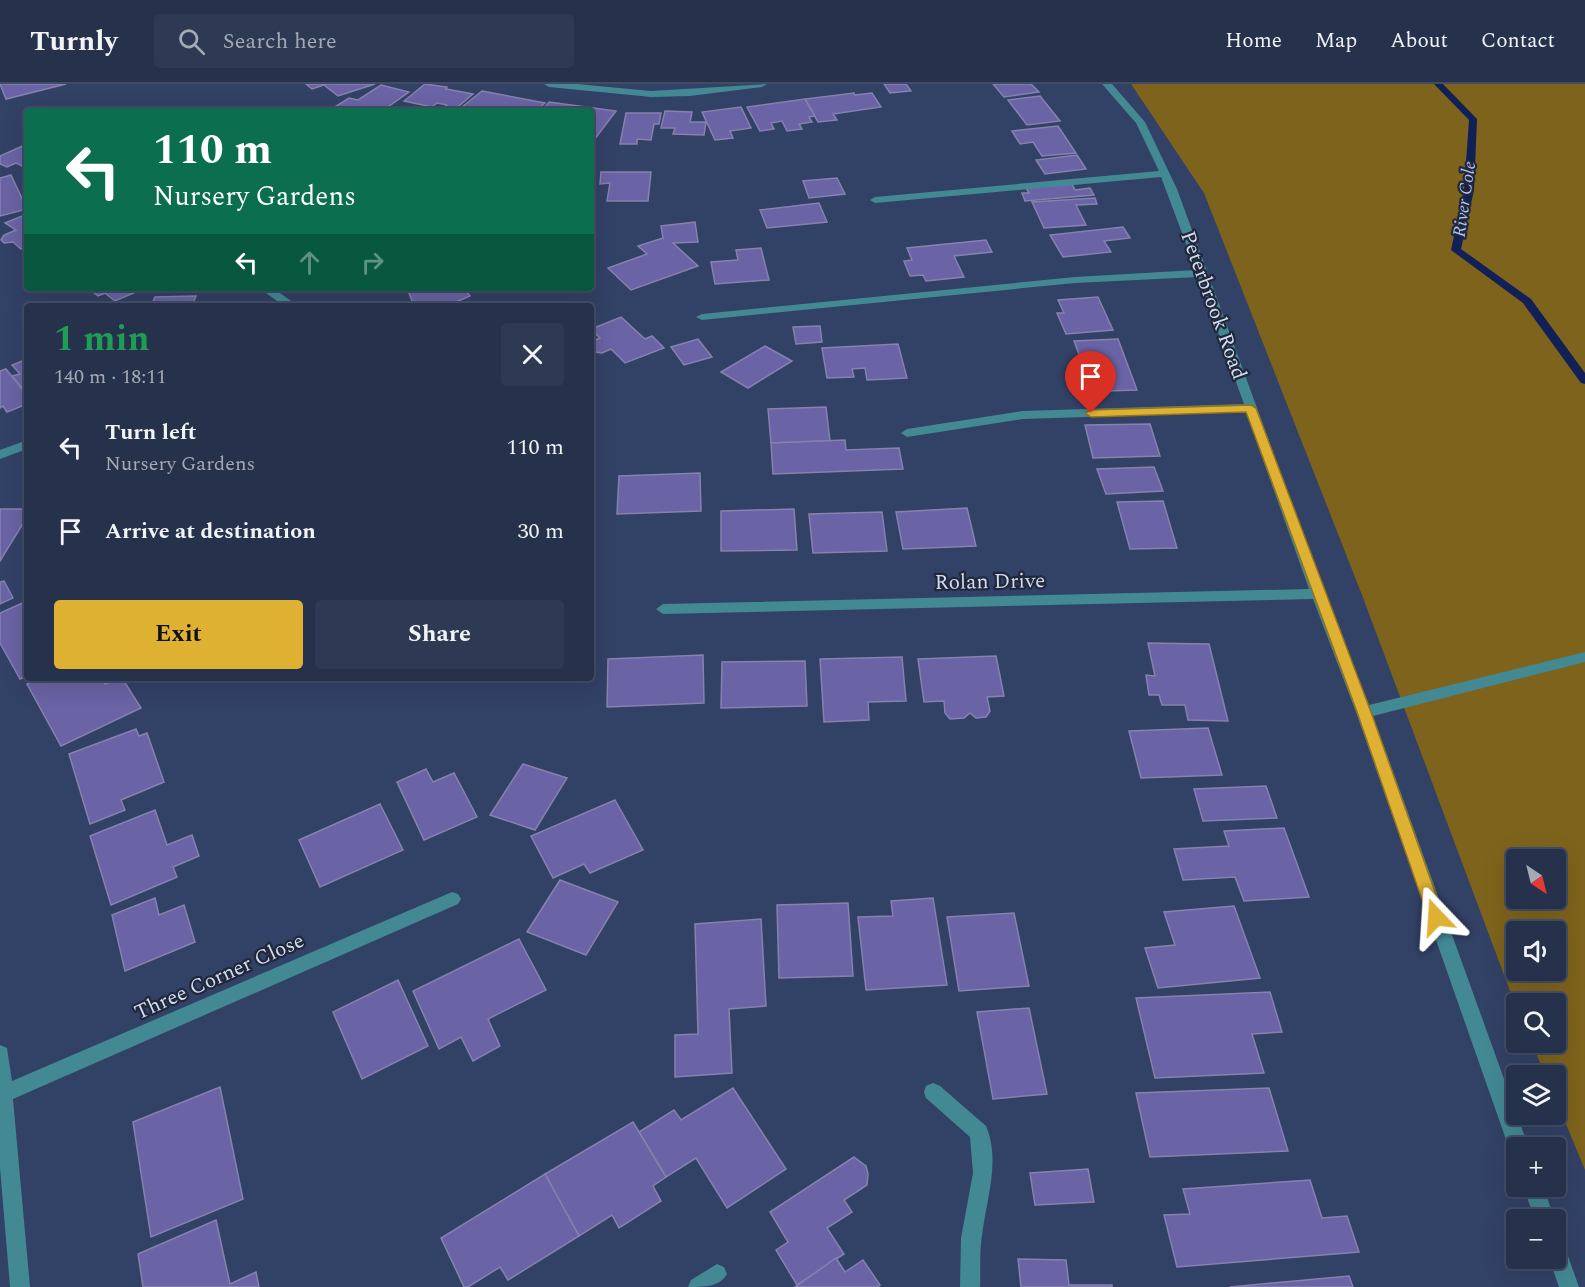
<!DOCTYPE html>
<meta charset="utf-8">
<style>
body{margin:0;font-family:Spectral,serif;background:#2e3953;color:#f1f3f6;height:100vh;display:flex;flex-direction:column;font-size:22px;white-space:nowrap}
*{box-sizing:border-box;margin:0}
p{font-size:20px;color:#a4a9b5}
.icon{flex:none;width:33px;height:33px;fill:none;stroke:currentColor;stroke-width:2;stroke-linecap:round;stroke-linejoin:round}
.map{position:relative;flex:1;overflow:hidden}
.side{position:absolute;left:24px;top:219px;width:570px;height:378px;display:flex;flex-direction:column;background:#26314c;border-radius:6px;box-shadow:0 6px 24px #0002,0 0 0 2px #424c64}
.side>*{flex:none}
.hud{position:absolute;left:24px;top:24px;width:570px;height:183px;border-radius:6px;box-shadow:0 6px 24px #0002,0 0 0 2px #424c64;background:#0b6e4f;color:#fff;overflow:hidden}
.needle{width:39px;rotate:145deg}
.tools{position:absolute;left:1506px;top:765px;display:grid;gap:12px}
.tools a{display:grid;place-items:center;width:60px;height:60px;border-radius:6px;background:#26314c;box-shadow:0 6px 24px #0002,0 0 0 2px #424c64;font-size:30px}
.pin{position:absolute;display:grid;place-items:center;width:51px;height:51px;color:#fff;margin:-62px -26px;border-radius:50% 50% 50% 0;rotate:-45deg;box-shadow:0 0 6px #0007}
.pin .icon{rotate:45deg}
.me{position:absolute;width:66px;margin:-33px;rotate:340deg;stroke-linejoin:round;filter:drop-shadow(0 0 4px #0008)}
.turn{display:flex;align-items:center;gap:21px;height:126px;padding:0 30px;font-size:27px}
.turn .icon{width:78px;height:78px;stroke-width:2.5}
.turn b{display:block;font-size:42px;line-height:51px}
.lanes{display:flex;align-items:center;height:57px;padding:0 30px;background:#0003;justify-content:center;gap:30px;direction:ltr}
.lanes .off{opacity:.35}
.round{display:grid;place-items:center;flex:none;width:63px;height:63px;border-radius:6px;background:#2e3953}
.headline{display:flex;align-items:center;justify-content:space-between;height:102px;padding:0 30px}
h1{font-size:36px;font-weight:700;line-height:45px;color:#1e9e55}
.cta{display:flex;gap:12px;margin-top:auto;padding:12px 30px}
.cta a{flex:1;height:69px;border-radius:6px;background:#dfb133;color:#111;font-size:24px;font-weight:700;line-height:69px;text-align:center}
.cta a+a{background:#2e3953;color:#f1f3f6}
ul{padding:0;list-style:none}
li{display:flex;align-items:center;gap:18px;height:84px;padding:0 30px}
li div{flex:1}
li b{display:block;font-size:22px}
li em{font-style:normal}
header{display:flex;align-items:center;gap:36px;box-sizing:border-box;height:84px;padding:0 30px;background:#26314c;border-bottom:2px solid #424c64}
header strong{font-size:28px}
nav{display:flex;gap:33px;margin-inline-start:auto;font-size:21px}
.search{width:420px;height:54px;background:#2e3953;display:flex;align-items:center;gap:15px;box-sizing:border-box;padding:0 21px;border-radius:6px;color:#a4a9b5;font-size:22px}
.map>svg:first-child{display:block}
.green{fill:#7e631c;fill-rule:evenodd}
.lines{fill:none;stroke-linecap:round;stroke-linejoin:round}
.stream{fill:#112057;fill-rule:evenodd}
.building{fill:#6a63a5;stroke:#8582ae;stroke-width:1.5}
.minor{fill:#428993;fill-rule:evenodd}
.route{fill:#dfb133;stroke:#917321;stroke-width:1.5}
.labels{text-anchor:middle;stroke-width:4.5;stroke-linejoin:round;paint-order:stroke}
.far-water-label{font-size:18px;font-style:italic;fill:#aec3f8;stroke:#21283a}
.street-label{font-size:21px;fill:#d2dbf2;stroke:#21283a}
</style>
<header>
<strong>Turnly</strong>
<div class="search"><svg class="icon" aria-label="search" viewBox="0 0 24 24"><circle cx="10" cy="10" r="6"/><path d="M15 15l6 6"/></svg>Search here</div>
<nav><a>Home</a><a>Map</a><a>About</a><a>Contact</a></nav>
</header>
<div class="map">
<svg width="1585" height="1203" viewBox="0 0 1585 1203">
<rect width="100%" height="100%" fill="#324166"/>
<path class="green" d="M1131 0H1585V1086L1556 1016V992L1545 991 1532 959 1556 958V920H1516V923L1362 511 1204 109ZM1516 776H1556V814H1516ZM1516 848H1556V886H1516Z"/>
<g class="lines">
<polygon class="stream" points="1434,0 1443,0 1477,35 1474,106 1461,165 1531,215 1585,289 1585,300 1581,299 1523,219 1451,166 1464,106 1469,36"/>
</g>
<g class="building">
<polygon points="0,0 66,0 6,15"/>
<polygon points="306,0 375,0 338,12 324,1 312,5"/>
<polygon points="425,0 447,3 446,5 473,10 453,27 440,27 447,21 437,19 432,23 404,17"/>
<polygon points="884,0 906,0 911,7 890,9"/>
<polygon points="993,0 1031,0 1039,8 1004,13"/>
<polygon points="381,1 409,8 382,27 343,27 333,24 349,14 358,16"/>
<polygon points="482,7 545,19 536,27 457,27"/>
<polygon points="854,9 855,11 872,9 881,23 833,30 837,36 818,38 805,15"/>
<polygon points="1040,12 1060,37 1027,41 1008,16"/>
<polygon points="805,15 815,32 809,33 812,38 799,40 802,45 787,47 782,37 771,39 774,45 760,47 747,23"/>
<polygon points="549,18 616,27 594,56 591,56 591,27 542,27"/>
<polygon points="741,23 751,44 730,47 733,54 715,56 702,28"/>
<polygon points="665,27 692,28 690,38 706,38 704,51 673,50 675,44 661,44"/>
<polygon points="626,29 661,29 659,40 654,40 651,56 637,55 637,60 620,60"/>
<polygon points="1058,42 1076,69 1042,72 1033,58 1020,60 1012,47"/>
<polygon points="27,60 27,80 22,82 16,79 7,83 0,80 0,72"/>
<polygon points="1077,71 1086,85 1045,90 1036,76"/>
<polygon points="601,88 651,88 648,117 607,117 610,99 600,100"/>
<polygon points="11,91 27,125 0,132 0,94"/>
<polygon points="837,94 845,110 809,114 803,97"/>
<polygon points="1072,100 1075,106 1090,104 1094,111 1025,117 1022,109 1029,109 1026,104"/>
<polygon points="1095,114 1097,120 1076,121 1086,141 1044,144 1032,118"/>
<polygon points="819,119 827,138 767,144 760,126"/>
<polygon points="27,130 27,163 21,165 13,158 4,159 1,156 4,151 16,146 5,139"/>
<polygon points="695,138 698,158 673,159 698,182 631,206 608,184 647,170 638,162 663,154 661,142"/>
<polygon points="1123,143 1130,154 1104,157 1111,168 1063,173 1050,151"/>
<polygon points="986,156 992,168 954,172 964,193 926,197 923,191 910,192 904,177 912,176 907,164"/>
<polygon points="761,164 769,196 715,200 711,178 738,176 736,166"/>
<polygon points="88,204 145,204 115,217 105,209 98,212"/>
<polygon points="407,204 449,204 450,208 460,206 467,208 470,212 456,218 458,222 414,222"/>
<polygon points="196,212 192,222 151,222 155,213"/>
<polygon points="1098,213 1113,246 1066,250 1057,229 1064,229 1058,216"/>
<polygon points="621,233 645,255 652,252 664,264 625,279 611,265 602,269 595,268 591,264 591,258 600,254 591,245"/>
<polygon points="820,242 822,258 796,260 793,243"/>
<polygon points="698,255 712,273 684,281 671,263"/>
<polygon points="1118,255 1137,306 1075,308 1069,289 1086,289 1074,257"/>
<polygon points="898,260 907,294 867,296 865,284 852,285 854,293 827,294 822,264"/>
<polygon points="765,262 792,277 748,304 721,288"/>
<polygon points="27,275 27,310 12,292 20,290 12,281"/>
<polygon points="6,285 27,311 27,320 7,328 3,322 0,324 0,287"/>
<polygon points="826,323 830,357 771,359 768,325"/>
<polygon points="1150,340 1160,372 1093,374 1085,341"/>
<polygon points="845,356 846,366 899,364 903,385 773,390 771,359"/>
<polygon points="1154,383 1163,407 1106,410 1097,385"/>
<polygon points="700,389 701,427 617,430 619,392"/>
<polygon points="1163,417 1177,464 1130,465 1117,418"/>
<polygon points="967,424 976,462 903,465 896,428"/>
<polygon points="0,425 27,425 27,433 0,477"/>
<polygon points="794,425 797,466 721,467 721,427"/>
<polygon points="882,428 887,467 813,469 809,430"/>
<polygon points="4,497 13,514 0,520 0,498"/>
<polygon points="27,517 27,592 20,595 0,559 0,529"/>
<polygon points="1148,559 1209,560 1228,637 1188,636 1185,621 1162,621 1159,611 1149,611 1146,591 1155,592"/>
<polygon points="703,571 704,619 607,623 608,575"/>
<polygon points="996,572 1004,612 987,613 990,627 986,633 976,634 970,629 964,634 950,635 945,629 944,617 924,618 918,575"/>
<polygon points="902,573 906,617 868,618 869,636 824,638 820,575"/>
<polygon points="805,577 807,622 721,624 722,578"/>
<polygon points="39,594 102,594 105,600 122,594 141,624 61,662 27,600"/>
<polygon points="1208,644 1222,691 1141,694 1129,647"/>
<polygon points="136,645 139,652 147,649 164,698 121,716 125,726 90,740 69,670"/>
<polygon points="523,680 567,694 535,746 490,731"/>
<polygon points="426,685 433,698 454,689 477,733 424,756 397,698"/>
<polygon points="1266,702 1277,734 1203,737 1194,705"/>
<polygon points="615,716 643,766 590,789 584,780 553,794 531,752"/>
<polygon points="380,720 403,766 320,803 299,756"/>
<polygon points="155,726 167,761 192,751 199,772 173,783 177,793 111,821 90,752"/>
<polygon points="1284,744 1309,813 1244,817 1235,793 1183,796 1174,765 1229,762 1224,747"/>
<polygon points="560,796 618,818 586,871 527,848"/>
<polygon points="155,814 159,831 184,821 195,858 125,887 112,831"/>
<polygon points="933,814 947,901 866,906 858,833 893,832 891,817"/>
<polygon points="848,819 853,892 779,894 777,821"/>
<polygon points="1234,822 1260,894 1158,904 1145,864 1175,861 1164,828"/>
<polygon points="1014,829 1029,902 959,907 947,833"/>
<polygon points="761,835 766,922 729,925 732,989 675,993 675,951 698,950 695,840"/>
<polygon points="519,855 546,906 488,935 500,962 473,977 461,953 439,965 413,907"/>
<polygon points="398,896 428,962 362,995 333,928"/>
<polygon points="1270,908 1282,948 1252,950 1264,989 1155,994 1136,914"/>
<polygon points="1029,924 1047,1010 993,1015 977,928"/>
<polygon points="220,1003 243,1115 151,1153 133,1038"/>
<polygon points="733,1004 786,1085 727,1124 696,1074 666,1093 639,1048 674,1026 681,1036"/>
<polygon points="1269,1004 1288,1067 1150,1073 1136,1009"/>
<polygon points="633,1038 666,1093 653,1102 661,1117 619,1144 612,1131 579,1152 545,1090"/>
<polygon points="854,1073 866,1082 868,1090 867,1101 844,1116 852,1128 827,1144 844,1170 797,1201 776,1166 788,1158 770,1128"/>
<polygon points="1088,1085 1094,1118 1035,1121 1030,1089"/>
<polygon points="545,1090 579,1152 508,1196 500,1183 468,1203 464,1203 441,1154"/>
<polygon points="1310,1096 1322,1134 1347,1132 1359,1168 1177,1183 1164,1131 1190,1130 1183,1105"/>
<polygon points="216,1136 230,1200 256,1188 259,1203 143,1203 138,1170"/>
<polygon points="836,1174 845,1188 863,1176 880,1201 877,1203 795,1203"/>
<polygon points="1018,1175 1066,1176 1069,1201 1112,1201 1112,1203 1021,1203"/>
<polygon points="1349,1192 1353,1203 1230,1203"/>
</g>
<g class="lines">
<g class="minor">
<polygon points="544,0 577,0 651,7 767,0 762,3 690,12 651,13 549,3"/>
<polygon points="1102,0 1112,0 1145,38 1177,105 1325,510 1369,621 1585,568 1585,578 1373,632 1529,1064 1516,1064 1516,1073 1512,1071 1509,1064 1356,628 1313,515 663,530 656,525 663,520 1309,505 1246,328 1023,335 907,353 901,349 907,345 1023,327 1244,320 1198,193 1075,199 702,236 696,233 702,230 1075,193 1196,186 1161,93 875,119 870,116 875,113 1159,87 1136,39"/>
<polygon points="259,204 273,204 298,222 284,222"/>
<polygon points="27,356 27,365 0,375 0,366"/>
<polygon points="452,808 458,810 461,815 458,820 13,1015 30,1203 10,1203 0,1084 0,961 7,964 12,997"/>
<path d="M933 999 940 1002 986 1042C1001 1077 986 1116 982 1152 979 1169 981 1186 980 1203H960L961 1154 973 1089 970 1053 926 1014 924 1008 926 1002Z"/>
<polygon points="1523,1102 1543,1102 1555,1136 1535,1136"/>
<polygon points="1556,1155 1563,1158 1579,1203 1559,1203 1549,1174 1556,1174"/>
<path d="M717 1180 724 1183 727 1190C720 1203 703 1203 688 1203L691 1196Z"/>
</g>
</g>
<polygon class="route" points="1251,321 1256,324 1371,628 1444,833 1442,838 1436,840 1431,838 1428,833 1357,628 1246,328 1091,333 1085,329 1091,326"/>
<g class="labels">
<g class="far-water-label">
<text transform="translate(1464 115) rotate(-82)" y="6">River Cole</text>
</g>
<g class="street-label">
<text transform="translate(1214 221) rotate(70)" y="7">Peterbrook Road</text>
<text transform="translate(990 497) rotate(-1)" y="7">Rolan Drive</text>
<text transform="translate(219 892) rotate(-24)" y="7">Three Corner Close</text>
</g>
</g>
</svg>
<div class="tools">
<a><svg class="needle" viewBox="-14 -14 28 28"><path d="M0-13l5 13h-10z" fill="#e53935"/><path d="M0 13l5-13h-10z" fill="#a4a9b5"/></svg></a>
<a><svg class="icon" aria-label="sound" viewBox="0 0 24 24"><path d="M4 9h4l5-4v14l-5-4H4zM17 9q2 3 0 6"/></svg></a>
<a><svg class="icon" aria-label="search" viewBox="0 0 24 24"><circle cx="10" cy="10" r="6"/><path d="M15 15l6 6"/></svg></a>
<a><svg class="icon" aria-label="layers" viewBox="0 0 24 24"><path d="M12 4l9 5-9 5-9-5zM3 14l9 5 9-5"/></svg></a>
<a>+</a>
<a>−</a>
</div>
<div class="pin" style="left:1091px;top:329px;background:#d93025"><svg class="icon" aria-label="arrive" viewBox="0 0 24 24"><path d="M6 21V4h12l-3 4 3 4H6"/></svg></div>
<svg class="me" style="left:1436px;top:833px" viewBox="-20 -20 40 40"><path d="M0-17L14 15 0 8-14 15z" fill="#dfb133" stroke="#fff" stroke-width="4"/></svg>
<div class="hud">
<div class="turn"><svg class="icon" aria-label="left" viewBox="0 0 24 24"><path d="M17 20v-9H6M10 6l-5 5 5 5"/></svg><div><b>110 m</b>Nursery Gardens</div></div>
<div class="lanes"><svg class="icon" aria-label="left" viewBox="0 0 24 24"><path d="M17 20v-9H6M10 6l-5 5 5 5"/></svg><svg class="icon off" aria-label="ahead" viewBox="0 0 24 24"><path d="M12 20V5M6 11l6-6 6 6"/></svg><svg class="icon off" aria-label="right" viewBox="0 0 24 24"><path d="M7 20v-9h11M14 6l5 5-5 5"/></svg></div>
</div>
<section class="side">
<div class="headline"><div><h1>1 min</h1><p>140 m · 18:11</p></div><a class="round"><svg class="icon" aria-label="close" viewBox="0 0 24 24"><path d="M6 6l12 12M18 6L6 18"/></svg></a></div>
<ul>
<li><svg class="icon" aria-label="left" viewBox="0 0 24 24"><path d="M17 20v-9H6M10 6l-5 5 5 5"/></svg><div><b>Turn left</b><p>Nursery Gardens</p></div><em>110 m</em></li>
<li><svg class="icon" aria-label="arrive" viewBox="0 0 24 24"><path d="M6 21V4h12l-3 4 3 4H6"/></svg><div><b>Arrive at destination</b></div><em>30 m</em></li>
</ul>
<div class="cta"><a>Exit</a><a>Share</a></div>
</section>
</div>
